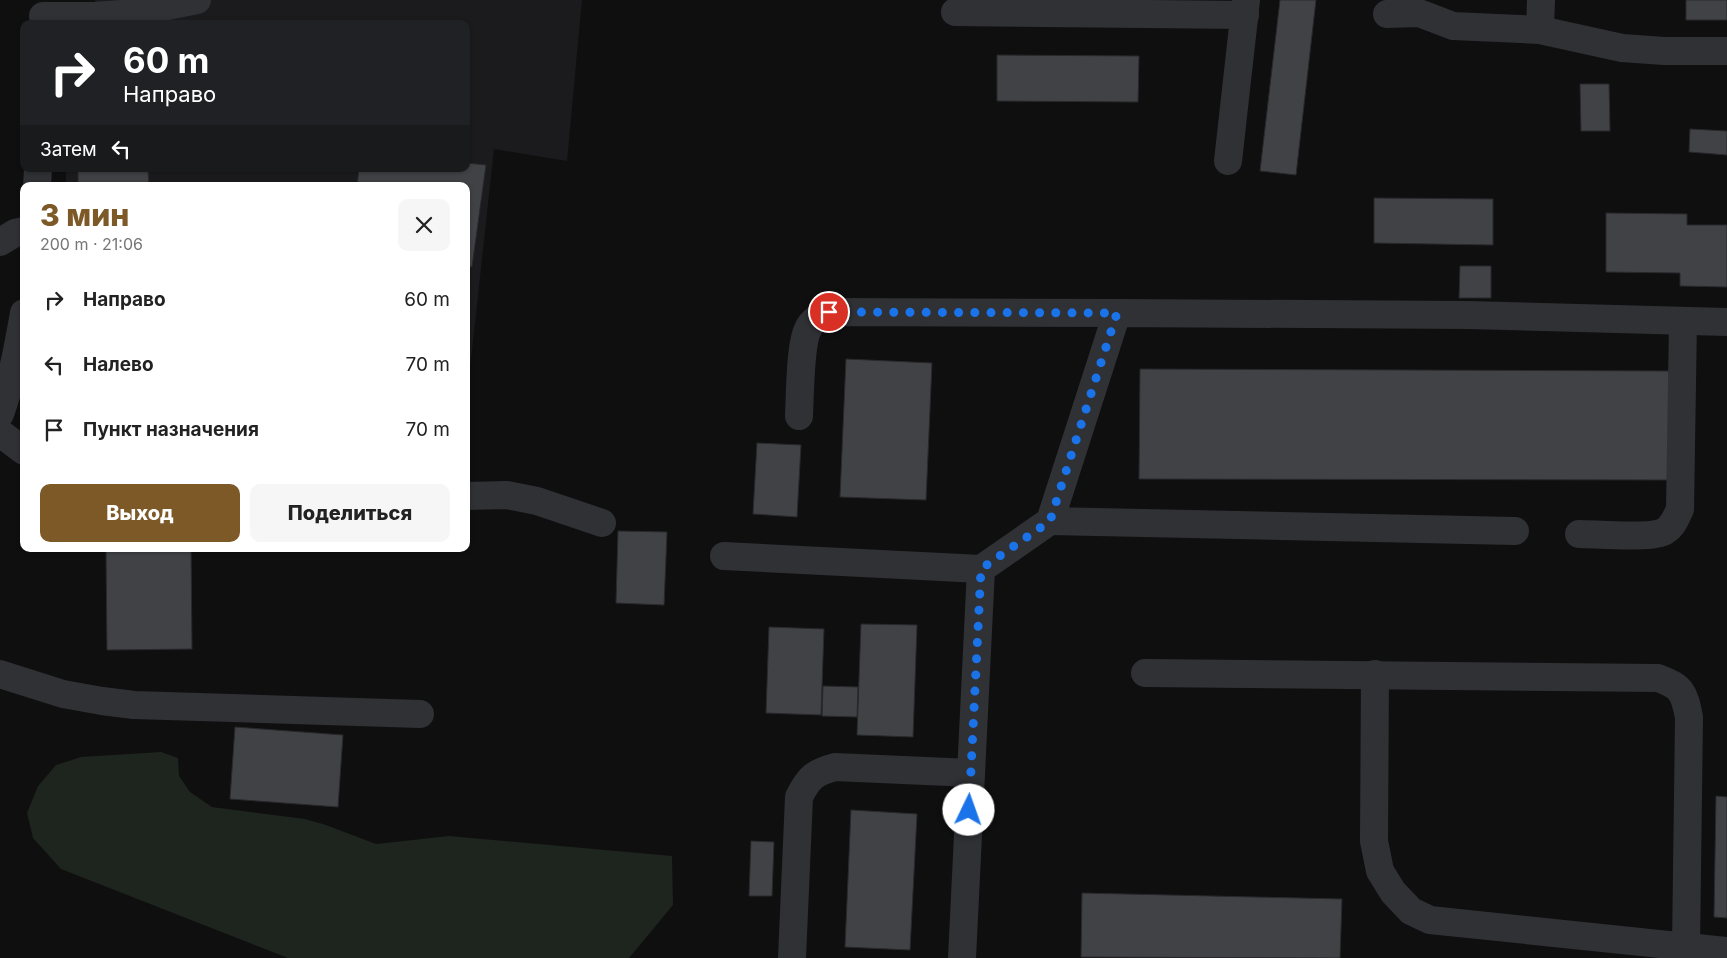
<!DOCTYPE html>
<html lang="ru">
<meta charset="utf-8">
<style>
body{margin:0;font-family:Inter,sans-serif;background:#f6f6f6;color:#222;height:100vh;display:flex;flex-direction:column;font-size:19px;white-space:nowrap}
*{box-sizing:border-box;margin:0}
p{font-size:16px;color:#767676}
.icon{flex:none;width:28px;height:28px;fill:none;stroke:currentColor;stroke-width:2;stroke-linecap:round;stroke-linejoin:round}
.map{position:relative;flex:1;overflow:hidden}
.panel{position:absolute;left:20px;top:182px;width:450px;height:370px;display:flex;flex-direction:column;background:#fff;border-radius:10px;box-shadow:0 1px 4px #0004}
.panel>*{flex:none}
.guide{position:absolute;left:20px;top:20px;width:450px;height:152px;border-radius:10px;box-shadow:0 1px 4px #0004;background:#202124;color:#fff;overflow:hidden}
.pin{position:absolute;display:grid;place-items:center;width:42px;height:42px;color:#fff;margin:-21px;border:2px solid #fff;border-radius:50%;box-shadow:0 1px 5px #0007}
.me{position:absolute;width:55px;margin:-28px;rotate:3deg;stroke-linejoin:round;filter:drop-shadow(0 0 4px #0008)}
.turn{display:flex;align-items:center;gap:18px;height:105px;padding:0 20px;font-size:22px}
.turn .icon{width:65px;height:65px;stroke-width:2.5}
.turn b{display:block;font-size:35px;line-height:42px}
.then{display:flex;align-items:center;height:48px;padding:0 20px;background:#0003;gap:10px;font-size:19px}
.round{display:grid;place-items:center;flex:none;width:52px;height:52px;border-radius:10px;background:#f6f6f6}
.summary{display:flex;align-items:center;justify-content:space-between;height:85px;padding:0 20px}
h1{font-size:30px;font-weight:800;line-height:38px;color:#7c5927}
.cta{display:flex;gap:10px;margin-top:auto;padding:10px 20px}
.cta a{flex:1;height:58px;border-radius:10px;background:#7c5927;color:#fff;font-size:20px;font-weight:800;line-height:58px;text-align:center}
.cta a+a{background:#f6f6f6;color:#222}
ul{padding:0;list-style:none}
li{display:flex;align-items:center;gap:15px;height:65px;padding:0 20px}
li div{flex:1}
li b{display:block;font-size:19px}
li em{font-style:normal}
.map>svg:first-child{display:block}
.built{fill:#1b1b1d}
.green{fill:#1e241e}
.building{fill:#404246;stroke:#29292c}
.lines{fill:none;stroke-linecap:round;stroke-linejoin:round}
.minor{stroke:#303135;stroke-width:28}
.route{stroke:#1a73e8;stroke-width:9;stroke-dasharray:0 16.2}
</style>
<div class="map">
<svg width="1727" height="958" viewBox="0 0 1727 958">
<rect width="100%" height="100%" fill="#0f0f10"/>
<polygon class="built" points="95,0 582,0 567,161 494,149 466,405 466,186 66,186 66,169 466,169 466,24 95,24"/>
<polygon class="green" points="161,752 178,758 179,776 190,792 212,807 305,819 326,825 376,844 449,836 672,856 673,905 629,958 288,958 61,869 33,838 27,813 38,786 56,765 81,757"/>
<g class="building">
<polygon points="1280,0 1316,0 1296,175 1260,171"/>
<rect x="1686" y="0" width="41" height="20"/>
<polygon points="997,55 1139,56 1138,102 997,101"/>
<polygon points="1580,84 1609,84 1610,131 1581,131"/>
<polygon points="1690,129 1727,131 1727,155 1689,152"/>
<polygon points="466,163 486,165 472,267 466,266 466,186 357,186 359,169 466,169"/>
<polygon points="78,169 148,169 149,186 78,186"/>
<polygon points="1374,198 1493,199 1493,245 1374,243"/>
<polygon points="1606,213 1687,214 1687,225 1727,225 1727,287 1680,286 1680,273 1606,272"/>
<polygon points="1460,266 1491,266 1491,298 1459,298"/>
<polygon points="846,359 932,363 926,500 840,497"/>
<polygon points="1140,369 1669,371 1669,480 1139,479"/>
<polygon points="757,443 801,445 797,517 753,514"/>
<polygon points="618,531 667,532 664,605 616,603"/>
<polygon points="106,549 191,549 192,649 107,650"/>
<polygon points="861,624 917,625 913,737 857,735"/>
<polygon points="769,627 824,629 821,715 766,713"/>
<polygon points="823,686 858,687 857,717 822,716"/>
<polygon points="235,727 343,735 338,807 230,799"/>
<polygon points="1716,796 1727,797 1727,918 1714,917"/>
<polygon points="851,810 917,814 910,950 845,947"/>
<polygon points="751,841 774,842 772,896 749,896"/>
<polygon points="1082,893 1342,899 1340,958 1081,957"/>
</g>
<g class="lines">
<g class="minor">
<polyline points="955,12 1245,15"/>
<polyline points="1387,14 1419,13 1453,26 1540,30 1541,0"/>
<polyline points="43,16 95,16 134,13 197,0"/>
<polyline points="1540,30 1622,48 1664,51 1727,51"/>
<polyline points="1228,161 1246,0"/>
<polyline points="37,186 38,169"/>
<polyline points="0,242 15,233 24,231"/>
<path d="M0 414C12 381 18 347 24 313"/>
<path d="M799 416C800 396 800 344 808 329 812 320 821 316 829 312L1117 313"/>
<polyline points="0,433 24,451"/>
<polyline points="466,496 507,495 537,501 602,523"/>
<polyline points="1050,521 1515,531"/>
<path d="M1579 534C1596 534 1653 539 1665 531 1673 526 1676 518 1680 509L1683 321"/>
<polyline points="724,556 981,569"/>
<path d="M1145 673 1658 678C1682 687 1684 692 1689 717L1686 947"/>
<polyline points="0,674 63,694 102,701 134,705 420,714"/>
<polyline points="1375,674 1374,841 1380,871 1393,892 1411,911 1430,920 1727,951"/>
<path d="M792 958 799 797C809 777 814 773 835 767L971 773"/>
<polyline points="962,958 981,569 1050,521 1117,313 1468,315 1727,322"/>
</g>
</g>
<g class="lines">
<polyline class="route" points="829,312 1117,313 1050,521 981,569 969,810"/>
</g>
</svg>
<div class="pin" style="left:829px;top:312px;background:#d93025"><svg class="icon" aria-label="arrive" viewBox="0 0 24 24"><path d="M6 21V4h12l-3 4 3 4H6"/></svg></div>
<svg class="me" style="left:969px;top:810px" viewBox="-20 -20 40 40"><circle r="19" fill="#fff"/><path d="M0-13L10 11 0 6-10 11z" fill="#1a73e8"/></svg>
<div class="guide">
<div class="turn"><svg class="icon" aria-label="right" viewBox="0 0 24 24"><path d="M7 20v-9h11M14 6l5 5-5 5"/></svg><div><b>60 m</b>Направо</div></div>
<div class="then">Затем<svg class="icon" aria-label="left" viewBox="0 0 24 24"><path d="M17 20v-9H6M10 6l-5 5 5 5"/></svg></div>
</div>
<section class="panel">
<div class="summary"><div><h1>3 мин</h1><p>200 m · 21:06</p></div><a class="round"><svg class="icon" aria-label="close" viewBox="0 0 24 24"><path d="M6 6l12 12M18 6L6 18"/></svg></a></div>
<ul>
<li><svg class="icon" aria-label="right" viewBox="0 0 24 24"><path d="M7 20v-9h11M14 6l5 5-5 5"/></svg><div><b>Направо</b></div><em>60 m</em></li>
<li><svg class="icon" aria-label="left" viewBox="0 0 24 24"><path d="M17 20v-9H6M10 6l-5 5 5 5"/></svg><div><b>Налево</b></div><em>70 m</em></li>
<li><svg class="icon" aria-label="arrive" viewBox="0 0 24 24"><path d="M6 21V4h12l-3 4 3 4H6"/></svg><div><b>Пункт назначения</b></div><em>70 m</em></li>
</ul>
<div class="cta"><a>Выход</a><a>Поделиться</a></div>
</section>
</div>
